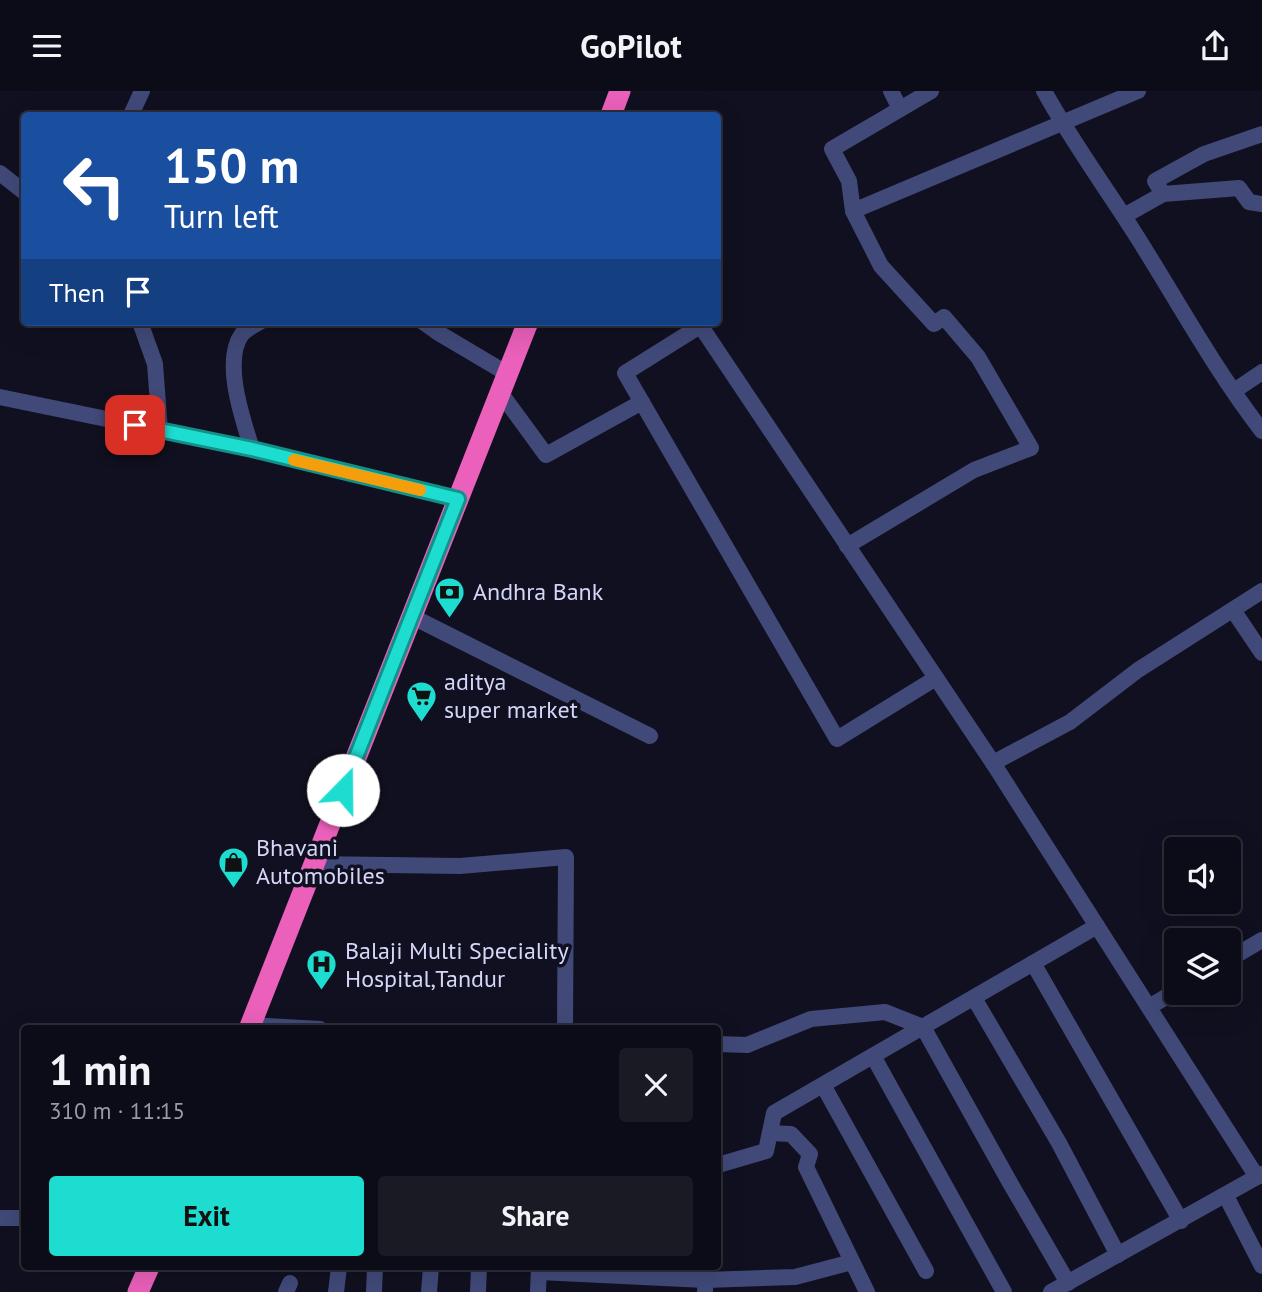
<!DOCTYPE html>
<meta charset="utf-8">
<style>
body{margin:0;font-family:"PT Sans",sans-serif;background:#1a1a25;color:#f1f3f6;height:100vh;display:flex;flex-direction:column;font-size:26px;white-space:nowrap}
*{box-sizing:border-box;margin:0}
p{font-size:23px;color:#9a9ba2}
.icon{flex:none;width:38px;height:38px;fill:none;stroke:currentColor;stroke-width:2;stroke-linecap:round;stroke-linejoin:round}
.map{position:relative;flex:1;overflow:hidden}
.drawer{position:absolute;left:21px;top:934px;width:700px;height:245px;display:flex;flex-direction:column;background:#0c0c18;border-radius:7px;box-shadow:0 7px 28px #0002,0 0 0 2px #2c2c37}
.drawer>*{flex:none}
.guide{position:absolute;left:21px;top:21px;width:700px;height:214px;border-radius:7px;box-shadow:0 7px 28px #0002,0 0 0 2px #2c2c37;background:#1a4fa0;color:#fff;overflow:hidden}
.controls{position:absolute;left:1164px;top:746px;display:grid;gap:14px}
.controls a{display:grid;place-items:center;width:77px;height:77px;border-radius:7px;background:#0c0c18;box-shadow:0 7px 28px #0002,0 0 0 2px #2c2c37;font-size:35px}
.pin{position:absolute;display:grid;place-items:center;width:60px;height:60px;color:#fff;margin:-30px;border-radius:14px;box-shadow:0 4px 10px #0006}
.me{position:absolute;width:77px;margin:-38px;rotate:22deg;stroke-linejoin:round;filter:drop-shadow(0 0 5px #0008)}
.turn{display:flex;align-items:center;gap:24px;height:147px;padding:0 28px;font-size:32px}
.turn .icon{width:91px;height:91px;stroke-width:2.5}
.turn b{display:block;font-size:49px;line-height:60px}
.then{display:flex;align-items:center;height:66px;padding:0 28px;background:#0003;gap:14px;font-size:26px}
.round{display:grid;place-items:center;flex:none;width:74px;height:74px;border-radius:7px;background:#1a1a25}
.head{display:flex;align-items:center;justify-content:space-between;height:119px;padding:0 28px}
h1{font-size:42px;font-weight:600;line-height:52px}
.cta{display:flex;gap:14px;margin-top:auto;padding:14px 28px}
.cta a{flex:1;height:80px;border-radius:7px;background:#1dddd0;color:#111;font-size:28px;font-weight:600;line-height:80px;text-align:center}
.cta a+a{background:#1a1a25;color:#f1f3f6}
header{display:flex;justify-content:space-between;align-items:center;height:91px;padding:0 28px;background:#0c0c18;font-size:32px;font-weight:600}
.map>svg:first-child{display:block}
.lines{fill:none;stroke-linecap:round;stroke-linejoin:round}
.minor{stroke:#414979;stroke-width:16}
.highway{stroke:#ea60ba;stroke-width:21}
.route-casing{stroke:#139087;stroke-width:18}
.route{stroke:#1dddd0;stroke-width:12}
.slow{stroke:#f59e0b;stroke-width:12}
.labels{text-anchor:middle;stroke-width:7;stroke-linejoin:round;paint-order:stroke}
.poi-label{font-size:24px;fill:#d5d7f9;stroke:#101020;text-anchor:start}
</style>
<header><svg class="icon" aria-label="menu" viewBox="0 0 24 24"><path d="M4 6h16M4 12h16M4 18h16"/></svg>GoPilot<svg class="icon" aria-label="share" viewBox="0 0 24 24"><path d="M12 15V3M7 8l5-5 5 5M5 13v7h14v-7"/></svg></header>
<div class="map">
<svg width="1262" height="1201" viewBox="0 0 1262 1201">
<rect width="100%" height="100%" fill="#101020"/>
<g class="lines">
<g class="minor">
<polyline points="891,0 900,18"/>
<polyline points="931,0 832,58 849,90 853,120 1138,0"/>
<path d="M1044 0C1071 49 1104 94 1134 141 1176 207 1214 278 1262 340"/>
<polyline points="131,24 142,0"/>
<polyline points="0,82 24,101"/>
<polyline points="1163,103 1155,90 1204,63 1262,43"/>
<polyline points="1124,125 1163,103 1239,97 1249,111 1262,113"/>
<polyline points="140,231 155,273 160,339"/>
<polyline points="423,231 437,241 508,283"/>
<polyline points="698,231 993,672 1070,631 1138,579 1262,500"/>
<polyline points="700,235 625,282 837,648 936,587"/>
<polyline points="1234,300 1262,281"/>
<polyline points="500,301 546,364 642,311"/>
<polyline points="0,306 252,358 458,408"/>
<path d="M252 358C243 329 222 270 242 243 246 238 255 234 260 231"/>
<polyline points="847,455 974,379 1031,357 978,266 944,226 934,233 881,175 853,120"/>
<polyline points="1233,519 1262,562"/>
<polyline points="411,525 650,645"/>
<polyline points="993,672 1257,1086"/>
<polyline points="313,773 460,775 566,766 565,938"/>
<polyline points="1228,869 1262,849"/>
<polyline points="1033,872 1181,1130"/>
<polyline points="974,907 1059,1052 1118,1164"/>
<polyline points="1149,916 1176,900"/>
<polyline points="250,934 320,938"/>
<polyline points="718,953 747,954 811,928 885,921 923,936 1009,1090 1068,1192"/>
<polyline points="873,965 1004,1201"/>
<polyline points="823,994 926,1180"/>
<polyline points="770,1042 791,1043 810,1063 806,1076 867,1201"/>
<polyline points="718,1074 766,1060 774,1022 1097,835"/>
<polyline points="1226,1105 1262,1175"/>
<polyline points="0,1127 20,1127"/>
<polyline points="539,1181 705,1189 795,1186 852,1171"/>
<polyline points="286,1201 290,1192"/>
<polyline points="336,1201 339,1176"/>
<polyline points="374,1201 375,1176"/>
<polyline points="429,1201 431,1176"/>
<polyline points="478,1201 479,1176"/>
<polyline points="538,1201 539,1176"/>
<polyline points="705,1201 706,1176"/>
<polyline points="1051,1201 1262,1083"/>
</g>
<g class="highway">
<polyline points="611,24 620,0"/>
<polyline points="249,938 528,231"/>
<polyline points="138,1201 149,1176"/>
</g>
</g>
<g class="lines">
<defs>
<polyline id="route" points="135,334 252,358 458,408 343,699"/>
</defs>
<use href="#route" class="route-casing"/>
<use href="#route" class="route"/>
<polyline class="slow" points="294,369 420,399"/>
</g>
<defs>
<symbol id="bank-pin" viewBox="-11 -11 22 30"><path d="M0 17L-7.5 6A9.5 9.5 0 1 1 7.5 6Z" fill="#1dddd0" stroke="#101020"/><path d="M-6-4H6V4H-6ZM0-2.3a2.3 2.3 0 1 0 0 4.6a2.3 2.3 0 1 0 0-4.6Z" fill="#111"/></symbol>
<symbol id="supermarket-pin" viewBox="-11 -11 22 30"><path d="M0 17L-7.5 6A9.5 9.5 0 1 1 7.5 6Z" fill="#1dddd0" stroke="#101020"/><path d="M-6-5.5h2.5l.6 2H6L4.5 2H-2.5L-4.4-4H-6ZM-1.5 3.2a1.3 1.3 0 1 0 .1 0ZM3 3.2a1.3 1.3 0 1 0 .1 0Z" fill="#111"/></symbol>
<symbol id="shop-pin" viewBox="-11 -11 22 30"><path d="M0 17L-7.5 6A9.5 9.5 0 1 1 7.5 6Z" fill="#1dddd0" stroke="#101020"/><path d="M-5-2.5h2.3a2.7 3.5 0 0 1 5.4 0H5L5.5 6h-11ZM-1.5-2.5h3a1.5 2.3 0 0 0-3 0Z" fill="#111"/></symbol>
<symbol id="hospital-pin" viewBox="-11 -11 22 30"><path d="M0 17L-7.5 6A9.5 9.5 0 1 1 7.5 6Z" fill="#1dddd0" stroke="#101020"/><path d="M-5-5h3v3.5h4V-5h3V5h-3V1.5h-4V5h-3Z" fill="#111"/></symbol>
</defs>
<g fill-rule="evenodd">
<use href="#bank-pin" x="432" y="484" width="35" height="47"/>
<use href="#supermarket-pin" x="404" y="588" width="35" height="47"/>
<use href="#shop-pin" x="216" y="754" width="35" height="47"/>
<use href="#hospital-pin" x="304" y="856" width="35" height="47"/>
</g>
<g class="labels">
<g class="poi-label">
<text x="473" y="509">Andhra Bank</text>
<text x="444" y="599">aditya<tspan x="444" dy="28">super market</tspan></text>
<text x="256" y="765">Bhavani<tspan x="256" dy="28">Automobiles</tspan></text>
<text x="345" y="868">Balaji Multi Speciality<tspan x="345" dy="28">Hospital,Tandur</tspan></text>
</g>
</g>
</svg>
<div class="controls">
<a><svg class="icon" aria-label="sound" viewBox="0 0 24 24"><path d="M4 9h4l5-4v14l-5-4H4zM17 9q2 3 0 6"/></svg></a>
<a><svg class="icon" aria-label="layers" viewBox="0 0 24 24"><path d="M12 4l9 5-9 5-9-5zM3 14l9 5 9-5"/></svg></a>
</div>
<div class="pin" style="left:135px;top:334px;background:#d93025"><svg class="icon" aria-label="arrive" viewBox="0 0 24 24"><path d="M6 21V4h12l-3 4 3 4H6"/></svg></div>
<svg class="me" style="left:343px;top:699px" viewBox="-20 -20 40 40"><circle r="19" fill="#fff"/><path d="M0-13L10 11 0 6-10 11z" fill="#1dddd0"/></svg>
<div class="guide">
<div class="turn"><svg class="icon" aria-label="left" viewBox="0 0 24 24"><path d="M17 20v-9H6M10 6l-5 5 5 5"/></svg><div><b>150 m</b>Turn left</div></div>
<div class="then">Then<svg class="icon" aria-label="arrive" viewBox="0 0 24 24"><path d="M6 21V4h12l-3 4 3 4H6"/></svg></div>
</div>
<section class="drawer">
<div class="head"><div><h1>1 min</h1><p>310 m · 11:15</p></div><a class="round"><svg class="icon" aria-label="close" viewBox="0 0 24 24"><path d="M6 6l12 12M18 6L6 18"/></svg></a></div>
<div class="cta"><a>Exit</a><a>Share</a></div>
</section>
</div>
